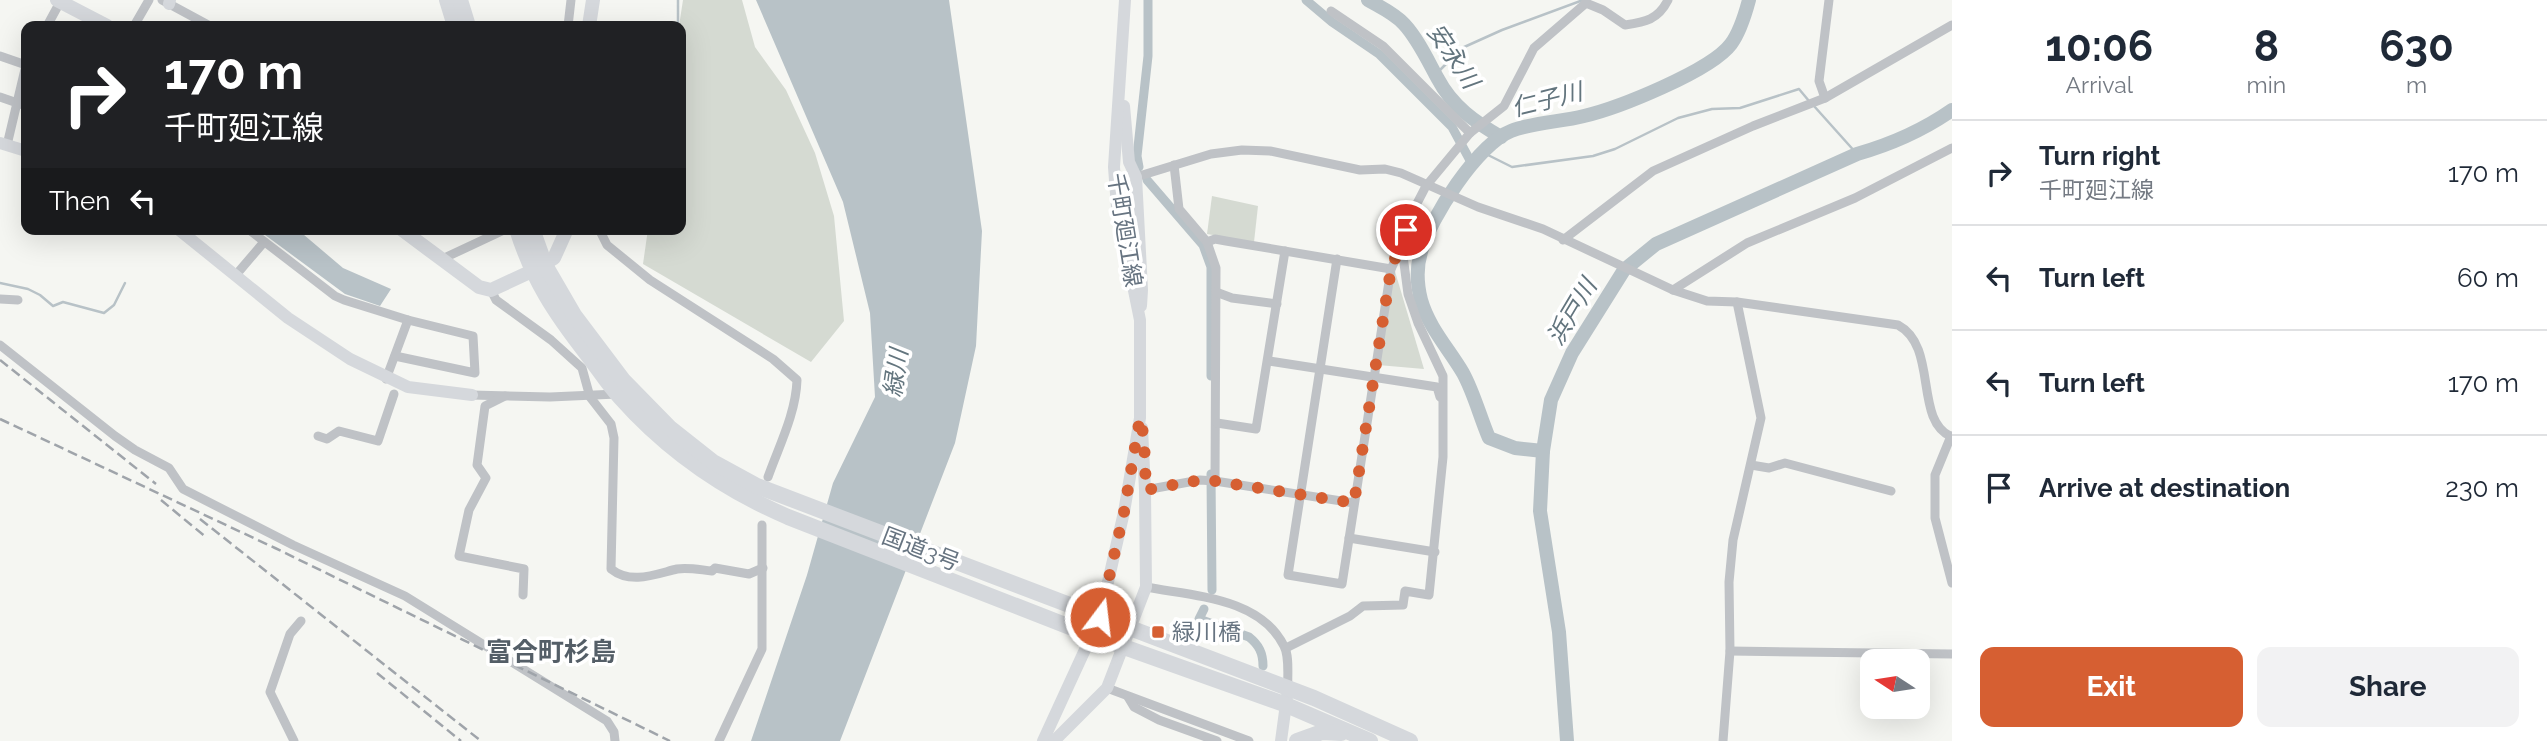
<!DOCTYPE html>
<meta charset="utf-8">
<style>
body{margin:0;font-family:Raleway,"Noto Sans JP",sans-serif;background:#f2f2f3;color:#1f2937;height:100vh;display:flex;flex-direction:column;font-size:26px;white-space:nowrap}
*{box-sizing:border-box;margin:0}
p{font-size:23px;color:#747a83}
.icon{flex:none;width:38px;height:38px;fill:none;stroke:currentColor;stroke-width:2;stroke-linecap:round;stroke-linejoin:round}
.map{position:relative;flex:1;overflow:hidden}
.panel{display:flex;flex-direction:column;background:#fff;width:595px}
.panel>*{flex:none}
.hud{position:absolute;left:21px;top:21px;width:665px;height:214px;border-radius:14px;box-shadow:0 7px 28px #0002;background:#202124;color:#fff;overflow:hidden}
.needle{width:46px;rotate:282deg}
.buttons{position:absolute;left:1860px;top:649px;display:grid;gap:14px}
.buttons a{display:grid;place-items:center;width:70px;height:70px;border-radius:14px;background:#fff;box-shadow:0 7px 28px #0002;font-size:35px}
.pin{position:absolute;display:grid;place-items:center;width:60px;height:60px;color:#fff;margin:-30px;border:4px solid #fff;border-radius:50%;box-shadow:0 2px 7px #0007}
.me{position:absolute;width:77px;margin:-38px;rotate:15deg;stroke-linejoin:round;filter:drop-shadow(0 0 5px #0008)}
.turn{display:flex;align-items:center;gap:24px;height:147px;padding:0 28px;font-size:32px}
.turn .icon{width:91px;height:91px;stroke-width:2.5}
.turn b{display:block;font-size:49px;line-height:60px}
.then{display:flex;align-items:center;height:66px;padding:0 28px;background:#0003;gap:14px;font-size:26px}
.eta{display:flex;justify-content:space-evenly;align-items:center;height:119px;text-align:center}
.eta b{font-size:42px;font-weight:700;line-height:49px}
.primary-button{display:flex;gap:14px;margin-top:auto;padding:14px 28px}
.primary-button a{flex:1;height:80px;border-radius:14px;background:#d65f32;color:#fff;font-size:28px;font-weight:700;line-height:80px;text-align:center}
.primary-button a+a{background:#f2f2f3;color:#1f2937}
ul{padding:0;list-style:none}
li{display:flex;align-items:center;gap:21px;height:105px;padding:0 28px;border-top:2px solid #e0e1e3}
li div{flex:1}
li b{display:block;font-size:26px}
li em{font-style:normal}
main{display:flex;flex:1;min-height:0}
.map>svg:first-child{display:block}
.green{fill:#d5dad2}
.water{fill:#b8c2c7}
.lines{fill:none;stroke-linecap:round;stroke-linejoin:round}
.stream{stroke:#b8c2c7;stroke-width:2.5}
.canal{stroke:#b8c2c7;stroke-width:9}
.river{stroke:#b8c2c7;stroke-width:14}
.street{stroke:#bfc2c6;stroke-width:9}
.secondary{stroke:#d5d8dc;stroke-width:12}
.primary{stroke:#d5d8dc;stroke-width:14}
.highway{stroke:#d5d8dc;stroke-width:16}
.rail{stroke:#9fa4aa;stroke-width:2.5;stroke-dasharray:10 5;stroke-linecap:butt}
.route{stroke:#d65f32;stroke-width:12;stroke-dasharray:0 21.6}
.poi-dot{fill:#d65f32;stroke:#fff;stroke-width:2.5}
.labels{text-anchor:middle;stroke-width:7;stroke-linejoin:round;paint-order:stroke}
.street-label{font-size:23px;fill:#677481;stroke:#fff}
.poi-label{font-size:23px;fill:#677481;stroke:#fff;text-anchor:start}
.water-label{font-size:24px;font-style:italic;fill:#63757e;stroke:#fff}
.quarter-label{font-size:26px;font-weight:bold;fill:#545e67;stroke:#fff}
</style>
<main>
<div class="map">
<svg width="1952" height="741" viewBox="0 0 1952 741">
<rect width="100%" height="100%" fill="#f5f6f2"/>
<g class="green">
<polygon points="683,0 742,0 755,47 786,90 815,153 834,216 844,321 811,362 643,264 648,229 681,229 681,26 679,26"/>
<polygon points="1212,196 1258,206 1254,242 1207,234"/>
<polygon points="1394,268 1424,369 1378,365"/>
</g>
<g class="water">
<polygon points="756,0 949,0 982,231 976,346 955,443 840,741 751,741 807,575 833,483 875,397 870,313 843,202"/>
<polygon points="257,229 297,229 343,268 391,289 380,306 345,294"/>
</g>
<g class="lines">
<g class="stream">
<polyline points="678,0 678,26"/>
<polyline points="1436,74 1462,48 1502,30 1583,0"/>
<polyline points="1814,106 1857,154"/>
<polyline points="1482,152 1512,167 1593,156 1615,149 1678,118 1712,109 1740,108 1799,89 1809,101"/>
<polyline points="0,283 28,289 40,295 53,306 63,302 104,313 114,305 125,283"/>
</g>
<g class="canal">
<polyline points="1306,0 1332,22 1379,54 1452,127 1472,164"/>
<polyline points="1139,167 1137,156 1148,56 1148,0"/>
<polyline points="1147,180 1203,245 1211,267 1211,376"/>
<polyline points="1211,474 1212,590"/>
<path d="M1204 609 1199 619 1249 637C1259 645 1263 653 1263 666"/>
</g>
<g class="river">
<path d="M1368 0C1380 7 1394 13 1404 24 1418 39 1428 61 1438 79 1452 106 1475 122 1501 137"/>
<path d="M1543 451 1515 448 1489 438C1480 417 1474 393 1463 373 1449 349 1429 328 1421 300 1417 284 1416 268 1421 252 1430 218 1478 144 1511 131 1534 122 1561 122 1584 116 1618 108 1711 71 1731 44 1740 32 1745 15 1749 0"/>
<path d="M1567 741 1559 632 1540 511 1543 451 1551 400 1572 353 1624 270 1656 244 1857 154C1892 144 1922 131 1952 110"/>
</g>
<g class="street">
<polyline points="162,0 210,26"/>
<path d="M1586 3 1603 10 1625 25C1645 22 1658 20 1668 0"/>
<polyline points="1331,11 1383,46 1470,133"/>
<polyline points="47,26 60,2"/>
<polyline points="134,26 149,0"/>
<polyline points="568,26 571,0"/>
<polyline points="0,56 26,65"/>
<polyline points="0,97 26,106"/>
<polyline points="1825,98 1819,81 1829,0"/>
<polyline points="7,145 26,65"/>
<polyline points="1174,165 1179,209 1207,242 1216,268 1215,481"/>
<path d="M1136 177 1211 154 1242 150 1270 151 1360 170 1385 169 1401 173 1478 207 1543 229 1673 290 1707 301 1737 302 1898 325C1939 347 1913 421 1952 437"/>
<polyline points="248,229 335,296 344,300 408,320 473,336 475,373 395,356"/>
<path d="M599 229 607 245 650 280 773 359 797 380C796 413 779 446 768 477"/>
<polyline points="1563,240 1653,171 1753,126 1825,98 1952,25"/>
<polyline points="1207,242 1215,239 1226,241 1391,269"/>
<polyline points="442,259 504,230"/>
<polyline points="1337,259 1288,575 1342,584 1391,269 1402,246 1411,215 1426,186 1470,133 1504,106 1534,48 1586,3 1586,0"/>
<polyline points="235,276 264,242"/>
<path d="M491 290 496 300 551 340 582 368 590 397 611 424 614 438 611 569C631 585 656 574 677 569 688 567 701 570 712 571L715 568 749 574 763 568"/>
<polyline points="1673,290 1747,243 1855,198 1952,148"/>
<polyline points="1216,292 1232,298 1277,304"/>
<polyline points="0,299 18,300"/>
<polyline points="0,345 115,436 135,450 169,468 183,489 293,545 405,596 607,721 614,732 615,741"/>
<polyline points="1269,361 1437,387 1440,397"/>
<polyline points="386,379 408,320"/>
<polyline points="472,395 550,397 617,394"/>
<polyline points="505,396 485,406 477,465 486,478 469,510 459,556 524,569 523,595"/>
<polyline points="1217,423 1256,429 1285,251"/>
<polyline points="318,436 327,439 339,431 378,441 394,394"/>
<polyline points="1951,436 1935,475 1935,518 1952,583"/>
<polyline points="1751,465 1769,468 1785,463 1891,491"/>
<polyline points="1145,490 1200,480 1215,481 1354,503"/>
<polyline points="1349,538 1435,552"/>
<path d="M1146 587C1192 596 1260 597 1284 646 1290 657 1287 676 1288 689"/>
<polyline points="1286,648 1350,616 1363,606 1403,605 1405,591 1429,595 1443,457 1443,376 1418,323 1408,294 1402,248"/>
<polyline points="1730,651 1952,654"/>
<polyline points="1107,688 1249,741"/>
<polyline points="1128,697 1134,707 1159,720 1217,741"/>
<polyline points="294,741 270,692 290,634 301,621"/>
<polyline points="719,741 762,649 762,525"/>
<polyline points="1723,741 1730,651 1729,582 1733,540 1761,418 1737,302"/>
</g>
<g class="secondary">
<polyline points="169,4 170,0"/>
<polyline points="1124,106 1129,162 1136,177 1142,290 1141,306"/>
<polyline points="0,143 26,151"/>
<polyline points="178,229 288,318 350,359 408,387 472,395"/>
<polyline points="1043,741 1100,617 1124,512 1140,418 1140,320 1117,207 1114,167 1125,0"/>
<polyline points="1054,741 1107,688 1146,587 1145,490 1142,428"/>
<polyline points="1281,741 1288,689"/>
</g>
<g class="primary">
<polyline points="57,0 107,26"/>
<polyline points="589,26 593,0"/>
<polyline points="401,229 479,287 491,290 532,271 554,258 567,229"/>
</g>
<g class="highway">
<polyline points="447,0 455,26"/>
<polyline points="460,0 468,26"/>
<path d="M517 229C533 280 555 313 587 354 598 368 608 384 620 397 667 450 723 489 788 517L1093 636 1284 704 1370 741"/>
<polyline points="532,229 545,265 574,315 623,380 670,428 713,462 757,486 1314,698 1410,741"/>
<polyline points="1297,741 1322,732 1341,733"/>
</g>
<g class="rail">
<polyline points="0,360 156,484"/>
<polyline points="0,419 275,548 670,741"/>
<polyline points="161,500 207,538"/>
<polyline points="200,519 481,741"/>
<polyline points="377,673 461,741"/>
</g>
</g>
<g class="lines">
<polyline class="route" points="1100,617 1124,512 1140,418 1144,438 1146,490 1200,480 1215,481 1354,503 1391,269 1406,230"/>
</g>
<rect class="poi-dot" x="1151" y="625" width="14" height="14" rx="3.5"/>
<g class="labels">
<g class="street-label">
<text transform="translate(1125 230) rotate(81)" y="8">千町廻江線</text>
<text transform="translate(921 549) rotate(21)" y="8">国道3号</text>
</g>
<g class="poi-label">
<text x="1172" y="640">緑川橋</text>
</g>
<g class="water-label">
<text transform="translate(1453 56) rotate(56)" y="8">安永川</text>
<text transform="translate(1547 100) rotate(-14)" y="8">仁子川</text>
<text transform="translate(1572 312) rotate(-59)" y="8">浜戸川</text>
<text transform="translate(896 373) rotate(-82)" y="8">緑川</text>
</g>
<g class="quarter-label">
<text x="551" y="661">富合町杉島</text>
</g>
</g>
</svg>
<div class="buttons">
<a><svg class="needle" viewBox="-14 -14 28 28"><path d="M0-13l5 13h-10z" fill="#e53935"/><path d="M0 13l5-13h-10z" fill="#747a83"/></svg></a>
</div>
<div class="pin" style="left:1406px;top:230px;background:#d93025"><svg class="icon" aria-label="arrive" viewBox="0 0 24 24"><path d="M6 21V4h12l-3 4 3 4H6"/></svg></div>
<svg class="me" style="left:1100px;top:617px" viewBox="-20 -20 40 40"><circle r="17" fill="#d65f32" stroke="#fff" stroke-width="3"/><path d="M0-11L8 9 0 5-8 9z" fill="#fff"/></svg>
<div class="hud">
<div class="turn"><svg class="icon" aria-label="right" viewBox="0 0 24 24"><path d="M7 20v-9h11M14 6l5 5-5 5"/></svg><div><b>170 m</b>千町廻江線</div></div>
<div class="then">Then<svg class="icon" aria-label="left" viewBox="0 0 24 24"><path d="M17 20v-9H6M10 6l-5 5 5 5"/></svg></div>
</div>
</div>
<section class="panel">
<div class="eta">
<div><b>10:06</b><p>Arrival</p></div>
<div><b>8</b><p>min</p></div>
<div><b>630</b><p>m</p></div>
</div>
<ul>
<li><svg class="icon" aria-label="right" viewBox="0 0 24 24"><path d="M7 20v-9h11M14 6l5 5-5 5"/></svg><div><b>Turn right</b><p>千町廻江線</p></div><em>170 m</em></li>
<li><svg class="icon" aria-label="left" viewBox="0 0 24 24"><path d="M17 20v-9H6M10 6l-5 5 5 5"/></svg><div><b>Turn left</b></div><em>60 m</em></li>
<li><svg class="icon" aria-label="left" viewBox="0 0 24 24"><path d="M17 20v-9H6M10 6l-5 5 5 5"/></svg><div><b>Turn left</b></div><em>170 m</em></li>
<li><svg class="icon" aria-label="arrive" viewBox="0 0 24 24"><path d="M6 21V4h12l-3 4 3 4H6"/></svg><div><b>Arrive at destination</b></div><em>230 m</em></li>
</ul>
<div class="primary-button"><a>Exit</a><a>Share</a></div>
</section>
</main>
